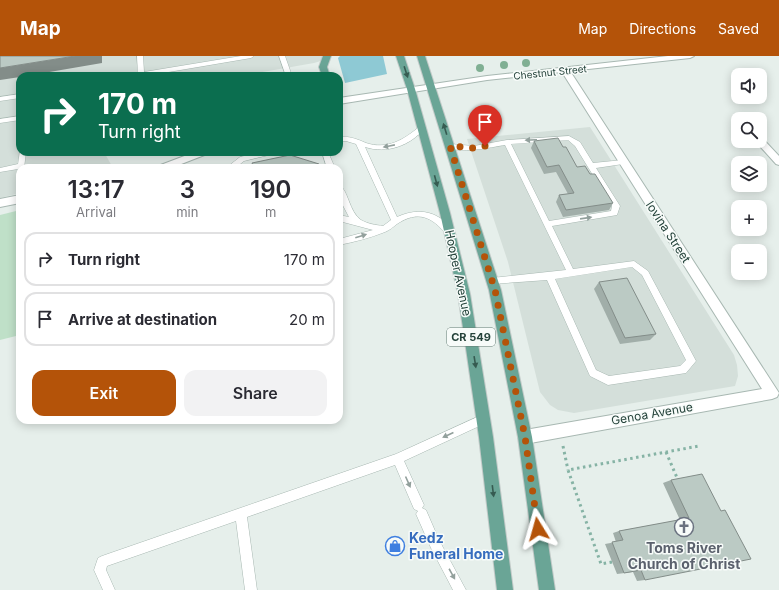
<!DOCTYPE html>
<meta charset="utf-8">
<style>
body{margin:0;font-family:Inter,sans-serif;background:#f2f2f3;color:#2b2b33;height:100vh;display:flex;flex-direction:column;font-size:15px;white-space:nowrap}
*{box-sizing:border-box;margin:0}
p{font-size:13px;color:#7c7c81}
.icon{flex:none;width:22px;height:22px;fill:none;stroke:currentColor;stroke-width:2;stroke-linecap:round;stroke-linejoin:round}
.map{position:relative;flex:1;overflow:hidden}
.drawer{position:absolute;left:16px;top:108px;width:327px;height:260px;display:flex;flex-direction:column;background:#fff;border-radius:12px;box-shadow:0 2px 10px #0003}
.drawer>*{flex:none}
.hud{position:absolute;left:16px;top:16px;width:327px;height:84px;border-radius:12px;box-shadow:0 2px 10px #0003;background:#0b6e4f;color:#fff;overflow:hidden}
.tools{position:absolute;left:731px;top:12px;display:grid;gap:8px}
.tools a{display:grid;place-items:center;width:36px;height:36px;border-radius:8px;background:#fff;box-shadow:0 2px 10px #0003;font-size:20px}
.pin{position:absolute;display:grid;place-items:center;width:34px;height:34px;color:#fff;margin:-41px -17px;border-radius:50% 50% 50% 0;rotate:-45deg;box-shadow:0 0 4px #0007}
.pin .icon{rotate:45deg}
.me{position:absolute;width:44px;margin:-22px;rotate:352deg;stroke-linejoin:round;filter:drop-shadow(0 0 3px #0008)}
.turn{display:flex;align-items:center;gap:14px;height:84px;padding:0 16px;font-size:18px}
.turn .icon{width:52px;height:52px;stroke-width:2.5}
.turn b{display:block;font-size:28px;line-height:34px}
.eta{display:flex;justify-content:space-evenly;align-items:center;height:68px;text-align:center}
.eta b{font-size:24px;font-weight:600;line-height:28px}
.cta{display:flex;gap:8px;margin-top:auto;padding:8px 16px}
.cta a{flex:1;height:46px;border-radius:12px;background:#b45309;color:#fff;font-size:16px;font-weight:600;line-height:46px;text-align:center}
.cta a+a{background:#f2f2f3;color:#2b2b33}
ul{padding:0;list-style:none}
li{display:flex;align-items:center;gap:12px;height:54px;margin:0 8px 6px;padding:0 8px;border:2px solid #e1e1e2;border-radius:12px}
li div{flex:1}
li b{display:block;font-size:15px}
li em{font-style:normal}
header{display:flex;align-items:center;gap:24px;box-sizing:border-box;height:56px;padding:0 20px;background:#b45309;color:#fff}
header strong{font-size:19px}
nav{display:flex;gap:22px;margin-inline-start:auto;font-size:14px}
.map>svg:first-child{display:block}
.built{fill:#d4dfda}
.green{fill:#bfe0c8}
.water{fill:#8ec9d4}
.lines{fill:none;stroke-linecap:round;stroke-linejoin:round}
.service-casing{stroke:#a8b8b2;stroke-width:1}
.minor-casing{stroke:#a8b8b2;stroke-width:2}
.tertiary-casing{stroke:#a8b8b2;stroke-width:2}
.primary-casing{stroke:#c2cac8;stroke-width:2}
.path{stroke:#86b3a5;stroke-width:3;stroke-dasharray:2.5 3.5;stroke-linecap:butt}
.service{fill:#fff;fill-rule:evenodd}
.minor{fill:#fff;fill-rule:evenodd}
.tertiary{fill:#fff;fill-rule:evenodd}
.primary{fill:#6aa596;fill-rule:evenodd}
.tree{fill:#80af93}
.wall{fill:#a1aea9}
.shaded-wall{fill:#838d89}
.building{fill:#bbcac4;stroke:#838d89}
.oneway{fill:#365b51}
.oneway2{fill:#92a09c}
.route{stroke:#b45309;stroke-width:7;stroke-dasharray:0 12.6}
.labels{text-anchor:middle;stroke-width:3;stroke-linejoin:round;paint-order:stroke}
.far-street-label{font-size:10px;fill:#24423a;stroke:#f7fbf9}
.shield{fill:#f7fbf9;stroke:#637a73;stroke-width:1}
.shield-label{font-size:11px;font-weight:bold;fill:#24423a}
.street-label{font-size:12px;fill:#24423a;stroke:#f7fbf9}
.near-shop-label{font-size:14px;font-weight:bold;fill:#366cbe;stroke:#f7fbf9;text-anchor:start}
.near-worship-label{font-size:14px;font-weight:bold;fill:#5b616d;stroke:#f7fbf9}
</style>
<header>
<strong>Map</strong>
<nav><a>Map</a><a>Directions</a><a>Saved</a></nav>
</header>
<div class="map">
<svg width="779" height="534" viewBox="0 0 779 534">
<rect width="100%" height="100%" fill="#e6efeb"/>
<g class="built">
<polygon points="0,0 327,0 324,4 314,7 240,20 20,20 20,96 104,96 113,112 20,112 20,137 0,142"/>
<polygon points="590,71 734,299 737,309 738,320 735,330 574,357 558,354 550,349 540,336 508,206 467,83"/>
</g>
<polygon class="green" points="20,154 20,279 0,284 0,159"/>
<polygon class="water" points="340,0 383,0 387,18 345,27 338,2"/>
<g class="lines">
<defs>
<g id="service">
<polygon points="137,0 143,0 144,16 241,0 254,0 251,2 145,20 131,20 138,18"/>
<polygon points="279,0 285,0 292,20 286,20"/>
<polygon points="20,38 20,42 0,45 0,41"/>
<polygon points="20,60 20,64 0,67 0,63"/>
<path d="M420 70H422L425 72C410 90 387 98 365 91L397 161C419 151 440 155 453 176L452 178H446C432 161 418 154 397 168 393 171 390 174 385 176 370 182 354 186 339 189V183L373 174 339 165V159L349 161 339 142V129C348 133 349 156 361 164 368 168 376 169 383 170L391 164 356 88 346 85H339V81C349 80 357 83 366 87 387 94 404 84 420 70Z"/>
<path d="M569 80 580 86 593 107 623 104 627 106 623 108 596 112 620 150 617 159 552 170 573 213 634 205 648 215 696 305 686 317 608 329 590 320 547 224 492 228 488 225 492 222 566 214 505 89C492 91 457 99 447 90L450 88 474 90 507 84ZM568 84 575 90 612 150 611 155 549 165 511 88ZM632 211 642 219 686 304 680 310 609 320 596 314 555 223Z"/>
<polygon points="20,95 26,96 24,112 0,116 0,112 18,108"/>
<polygon points="261,96 274,96 273,98 244,105 235,112 226,112 240,101"/>
<polygon points="322,96 328,96 335,112 327,112"/>
<polygon points="484,358 488,360 489,363 488,366 404,405 424,449 422,452 426,454 439,484 466,534 453,534 431,492 416,458 418,455 414,453 395,409 247,461 257,534 245,534 236,465 107,510 106,514 115,534 103,534 94,514 98,502 102,500 396,398"/>
</g>
<g id="minor">
<polygon points="760,82 763,83 779,100 779,109 776,108 757,87 755,85 760,85"/>
<polygon points="195,96 209,96 207,98 171,112 156,112 158,110"/>
<polygon points="20,139 20,147 0,151 0,143"/>
</g>
<polygon id="tertiary" points="668,0 694,0 690,2 570,15 779,337 777,341 772,343 525,388 520,386 518,381 520,376 525,374 762,333 562,16 487,24 339,48 339,42 487,20"/>
<g id="primary">
<polygon points="323,0 331,0 327,11 330,20 322,20 319,11"/>
<polygon points="396,0 404,0 415,33 450,157 470,238 493,381 513,534 497,534 479,381 458,238 440,157 407,33"/>
<polygon points="417,0 425,0 501,234 532,381 555,534 539,534 518,381 489,234"/>
</g>
</defs>
<use href="#service" class="service-casing"/>
<use href="#minor" class="minor-casing"/>
<use href="#tertiary" class="tertiary-casing"/>
<use href="#primary" class="primary-casing"/>
<g class="path">
<polyline points="563,390 568,414"/>
<polyline points="666,396 678,424"/>
<polyline points="612,506 601,508 568,414 699,390"/>
</g>
<use href="#service" class="service"/>
<use href="#minor" class="minor"/>
<use href="#tertiary" class="tertiary"/>
<use href="#primary" class="primary"/>
</g>
<g class="tree">
<circle cx="526" cy="7" r="4"/>
<circle cx="504" cy="9" r="4"/>
<circle cx="480" cy="12" r="4"/>
</g>
<g class="wall">
<polygon points="534,85 563,91 577,111 590,118 613,147 609,154 563,161 556,146 559,139 568,138 556,116 544,118 531,92"/>
<polygon points="599,226 656,278 650,284 620,288 594,233"/>
<polygon points="671,424 721,455 645,524 637,525 633,516 617,518 605,488 616,486 613,477 619,475 680,464 663,427"/>
</g>
<polygon class="shaded-wall" points="75,0 102,0 102,7 26,20 20,20 20,21 0,24 0,12"/>
<g class="building">
<polygon points="0,0 75,0 0,12"/>
<polygon points="558,82 563,91 566,91 577,111 585,110 590,118 595,118 613,147 566,154 559,139 574,137 559,109 547,111 534,85"/>
<polygon points="290,99 319,108 320,112 254,112 252,107"/>
<polygon points="627,222 656,278 625,282 599,226"/>
<polygon points="702,418 721,455 725,454 751,503 645,524 641,514 624,517 612,486 623,484 619,475 689,462 671,424"/>
</g>
<defs><path id="oneway-solid" d="M-6-.8H1V-3.2L6.5 0L1 3.2V.8H-6Z"/></defs>
<g class="oneway">
<use href="#oneway-solid" transform="translate(406 16) rotate(72)"/>
<use href="#oneway-solid" transform="translate(445 73) rotate(-107)"/>
<use href="#oneway-solid" transform="translate(436 125) rotate(75)"/>
<use href="#oneway-solid" transform="translate(475 306) rotate(81)"/>
<use href="#oneway-solid" transform="translate(493 435) rotate(83)"/>
</g>
<g class="oneway2">
<use href="#oneway-solid" transform="translate(531 84) rotate(177)"/>
<use href="#oneway-solid" transform="translate(389 90) rotate(169)"/>
<use href="#oneway-solid" transform="translate(586 162) rotate(-8)"/>
<use href="#oneway-solid" transform="translate(361 180) rotate(-18)"/>
<use href="#oneway-solid" transform="translate(448 379) rotate(155)"/>
<use href="#oneway-solid" transform="translate(408 426) rotate(66)"/>
<use href="#oneway-solid" transform="translate(452 518) rotate(61)"/>
</g>
<g class="lines">
<polyline class="route" points="485,90 474,92 450,90 495,234 525,381 538,473"/>
</g>
<defs>
<symbol id="church-ring" viewBox="-11 -11 22 22"><circle r="9.5" fill="#f7fbf9" stroke="#6b7280" stroke-width="1.5"/><path d="M-1.2-6h2.4v3.5h3.3v2.4h-3.3V6h-2.4V-.1h-3.3v-2.4h3.3Z" fill="#6b7280"/></symbol>
<symbol id="shop-ring" viewBox="-11 -11 22 22"><circle r="9.5" fill="#f7fbf9" stroke="#3f7fe0" stroke-width="1.5"/><path d="M-5-2.5h2.3a2.7 3.5 0 0 1 5.4 0H5L5.5 6h-11ZM-1.5-2.5h3a1.5 2.3 0 0 0-3 0Z" fill="#3f7fe0"/></symbol>
</defs>
<g fill-rule="evenodd">
<use href="#church-ring" x="673" y="460" width="22" height="22"/>
<use href="#shop-ring" x="384" y="479" width="22" height="22"/>
</g>
<g class="labels">
<g class="far-street-label">
<text transform="translate(550 16) rotate(-6)" y="4">Chestnut Street</text>
</g>
<rect class="shield" x="447" y="272" width="48" height="18" rx="3"/>
<g class="shield-label">
<text x="471" y="285">CR 549</text>
</g>
<g class="street-label">
<text transform="translate(668 176) rotate(57)" y="4">Iovina Street</text>
<text transform="translate(458 217) rotate(78)" y="4">Hooper Avenue</text>
<text transform="translate(652 358) rotate(-10)" y="4">Genoa Avenue</text>
</g>
<g class="near-shop-label">
<text x="409" y="487">Kedz<tspan x="409" dy="16">Funeral Home</tspan></text>
</g>
<g class="near-worship-label">
<text x="684" y="497">Toms River<tspan x="684" dy="16">Church of Christ</tspan></text>
</g>
</g>
</svg>
<div class="tools">
<a><svg class="icon" aria-label="sound" viewBox="0 0 24 24"><path d="M4 9h4l5-4v14l-5-4H4zM17 9q2 3 0 6"/></svg></a>
<a><svg class="icon" aria-label="search" viewBox="0 0 24 24"><circle cx="10" cy="10" r="6"/><path d="M15 15l6 6"/></svg></a>
<a><svg class="icon" aria-label="layers" viewBox="0 0 24 24"><path d="M12 4l9 5-9 5-9-5zM3 14l9 5 9-5"/></svg></a>
<a>+</a>
<a>−</a>
</div>
<div class="pin" style="left:485px;top:90px;background:#d93025"><svg class="icon" aria-label="arrive" viewBox="0 0 24 24"><path d="M6 21V4h12l-3 4 3 4H6"/></svg></div>
<svg class="me" style="left:538px;top:473px" viewBox="-20 -20 40 40"><path d="M0-17L14 15 0 8-14 15z" fill="#b45309" stroke="#fff" stroke-width="4"/></svg>
<div class="hud">
<div class="turn"><svg class="icon" aria-label="right" viewBox="0 0 24 24"><path d="M7 20v-9h11M14 6l5 5-5 5"/></svg><div><b>170 m</b>Turn right</div></div>
</div>
<section class="drawer">
<div class="eta">
<div><b>13:17</b><p>Arrival</p></div>
<div><b>3</b><p>min</p></div>
<div><b>190</b><p>m</p></div>
</div>
<ul>
<li><svg class="icon" aria-label="right" viewBox="0 0 24 24"><path d="M7 20v-9h11M14 6l5 5-5 5"/></svg><div><b>Turn right</b></div><em>170 m</em></li>
<li><svg class="icon" aria-label="arrive" viewBox="0 0 24 24"><path d="M6 21V4h12l-3 4 3 4H6"/></svg><div><b>Arrive at destination</b></div><em>20 m</em></li>
</ul>
<div class="cta"><a>Exit</a><a>Share</a></div>
</section>
</div>
